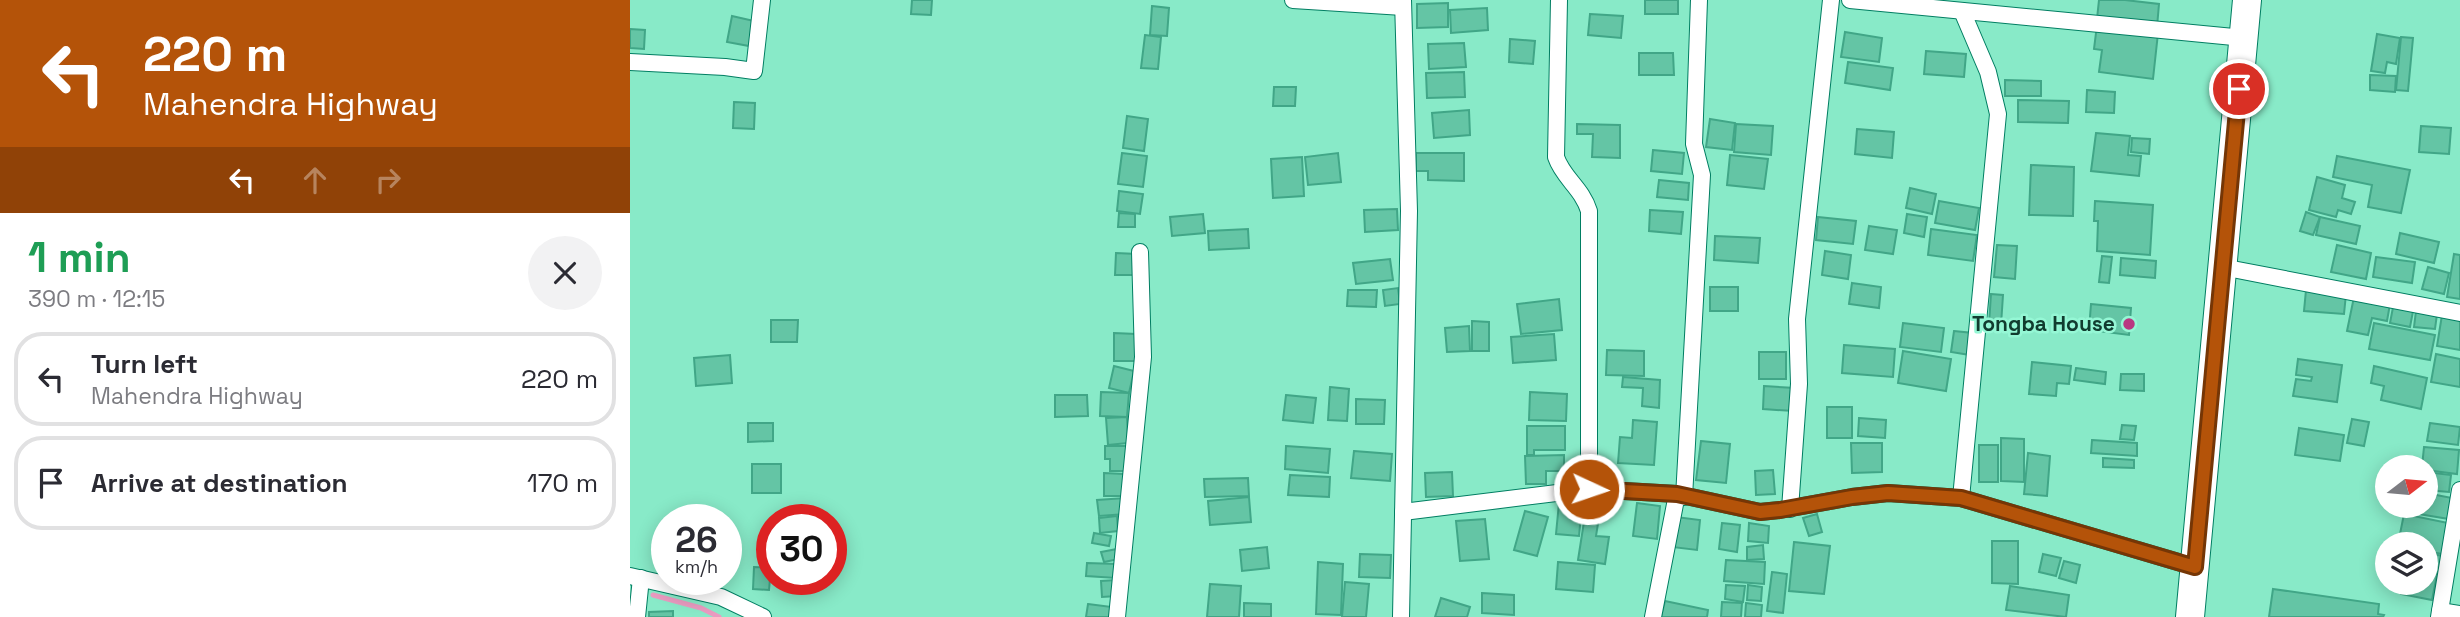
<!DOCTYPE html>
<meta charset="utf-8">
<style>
body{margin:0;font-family:"Space Grotesk",sans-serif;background:#f2f2f3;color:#2b2b33;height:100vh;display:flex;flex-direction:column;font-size:26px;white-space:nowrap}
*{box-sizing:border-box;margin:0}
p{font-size:23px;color:#7c7c81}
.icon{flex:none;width:38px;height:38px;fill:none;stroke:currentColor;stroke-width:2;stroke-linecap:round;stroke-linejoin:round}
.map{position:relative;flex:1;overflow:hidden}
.drawer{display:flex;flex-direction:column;background:#fff;width:630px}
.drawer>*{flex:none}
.hud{background:#b45309;color:#fff;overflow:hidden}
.needle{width:46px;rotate:74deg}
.controls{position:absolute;left:1745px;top:455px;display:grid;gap:14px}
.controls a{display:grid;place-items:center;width:63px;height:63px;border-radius:50%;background:#fff;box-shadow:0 4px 18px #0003;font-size:35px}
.speed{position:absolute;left:21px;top:504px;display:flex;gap:14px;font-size:35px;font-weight:700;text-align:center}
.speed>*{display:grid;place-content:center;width:91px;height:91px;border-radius:50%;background:#fff;box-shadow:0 4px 18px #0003;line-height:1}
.speed small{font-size:18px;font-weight:400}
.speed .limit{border:10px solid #d22;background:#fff;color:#111}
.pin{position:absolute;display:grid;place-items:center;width:60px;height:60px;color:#fff;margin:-30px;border:4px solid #fff;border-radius:50%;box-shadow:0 2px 7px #0007}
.me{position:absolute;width:77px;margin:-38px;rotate:93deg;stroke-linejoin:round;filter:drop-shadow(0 0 5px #0008)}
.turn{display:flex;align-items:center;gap:24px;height:147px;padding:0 28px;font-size:32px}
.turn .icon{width:91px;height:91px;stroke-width:2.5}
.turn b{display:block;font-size:49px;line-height:60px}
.lanes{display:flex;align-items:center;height:66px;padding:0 28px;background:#0003;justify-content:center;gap:35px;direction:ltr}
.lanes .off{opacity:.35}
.round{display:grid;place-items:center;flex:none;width:74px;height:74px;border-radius:37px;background:#f2f2f3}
.headline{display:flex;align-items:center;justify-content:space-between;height:119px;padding:0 28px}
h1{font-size:42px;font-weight:800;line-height:52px;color:#1e9e55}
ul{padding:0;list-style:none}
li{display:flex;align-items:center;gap:21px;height:94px;margin:0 14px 10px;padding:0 14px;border:4px solid #e1e1e2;border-radius:28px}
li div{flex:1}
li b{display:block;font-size:26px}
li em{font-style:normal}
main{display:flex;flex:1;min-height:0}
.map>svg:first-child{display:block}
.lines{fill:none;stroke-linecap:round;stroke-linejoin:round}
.stream{stroke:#e99bc0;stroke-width:5}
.building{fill:#64c5a5;stroke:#41a687;stroke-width:2}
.street-casing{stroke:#007e62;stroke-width:18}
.highway-casing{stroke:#007e62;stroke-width:30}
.street{stroke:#fff;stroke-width:16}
.highway{stroke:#fff;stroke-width:28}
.route-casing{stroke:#753606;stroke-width:18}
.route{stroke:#b45309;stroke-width:12}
.poi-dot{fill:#b93881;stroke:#95f7d5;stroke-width:2.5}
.labels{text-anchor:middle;stroke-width:5;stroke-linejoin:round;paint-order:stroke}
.poi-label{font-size:21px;font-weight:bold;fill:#113c2f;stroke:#95f7d5;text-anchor:end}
</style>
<main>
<section class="drawer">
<div class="hud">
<div class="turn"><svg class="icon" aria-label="left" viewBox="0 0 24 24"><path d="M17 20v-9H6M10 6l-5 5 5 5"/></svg><div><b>220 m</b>Mahendra Highway</div></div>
<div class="lanes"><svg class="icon" aria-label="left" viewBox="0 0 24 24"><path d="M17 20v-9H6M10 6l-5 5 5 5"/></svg><svg class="icon off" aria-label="ahead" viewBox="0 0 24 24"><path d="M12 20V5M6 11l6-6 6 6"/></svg><svg class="icon off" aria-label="right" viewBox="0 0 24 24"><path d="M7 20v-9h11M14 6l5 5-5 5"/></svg></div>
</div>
<div class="headline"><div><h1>1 min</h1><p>390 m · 12:15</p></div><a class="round"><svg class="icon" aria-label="close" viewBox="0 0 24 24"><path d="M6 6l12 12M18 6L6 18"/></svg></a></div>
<ul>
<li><svg class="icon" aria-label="left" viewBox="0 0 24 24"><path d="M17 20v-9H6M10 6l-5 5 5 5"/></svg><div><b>Turn left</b><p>Mahendra Highway</p></div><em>220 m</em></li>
<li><svg class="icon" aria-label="arrive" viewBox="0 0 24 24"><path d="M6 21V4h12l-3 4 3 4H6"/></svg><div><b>Arrive at destination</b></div><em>170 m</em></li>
</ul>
</section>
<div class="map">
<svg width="1830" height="617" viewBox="0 0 1830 617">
<rect width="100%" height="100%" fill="#88eac8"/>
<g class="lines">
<polyline class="stream" points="23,595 71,608 89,617"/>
</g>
<g class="building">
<polygon points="282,0 302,0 301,15 281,14"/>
<rect x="1015" y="0" width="33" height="14"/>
<polygon points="1469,0 1495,0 1529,4 1527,27 1467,19"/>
<polygon points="818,3 818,27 787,28 787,4"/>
<polygon points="522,6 539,8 537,36 520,35"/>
<polygon points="857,8 858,30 821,33 820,10"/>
<polygon points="960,14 993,16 991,38 958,35"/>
<polygon points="102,16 124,21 119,46 97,42"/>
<polygon points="1467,25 1528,33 1523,79 1469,72 1472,50 1464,49"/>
<polygon points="0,29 15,30 14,49 0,48"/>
<polygon points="1215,32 1252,38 1249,62 1211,57"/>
<polygon points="1747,34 1770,38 1766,64 1757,62 1755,73 1741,71"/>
<polygon points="515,35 531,37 528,69 511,68"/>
<polygon points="1771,37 1783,38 1778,91 1766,90"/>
<polygon points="880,39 905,41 903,64 879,62"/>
<polygon points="834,43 836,67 799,69 798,44"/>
<polygon points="1296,51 1336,54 1334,77 1294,74"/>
<polygon points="1009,53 1043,53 1044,75 1009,75"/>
<polygon points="1218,62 1263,68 1260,90 1215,83"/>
<polygon points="834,72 835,97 797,98 796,73"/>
<polygon points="1740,75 1766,76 1765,92 1740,90"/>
<polygon points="1375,80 1411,81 1411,96 1375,96"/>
<polygon points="644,87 666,87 665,106 643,106"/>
<polygon points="1457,90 1485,92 1484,113 1456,112"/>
<polygon points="1388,100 1439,101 1438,123 1388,122"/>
<polygon points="104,102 125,103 124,129 103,128"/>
<polygon points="839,110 840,135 804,138 802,113"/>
<polygon points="497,116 518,119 514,151 493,148"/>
<polygon points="1080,119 1105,123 1102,150 1076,147"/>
<polygon points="947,124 990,125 990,158 962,157 963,134 947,134"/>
<polygon points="1106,124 1143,126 1141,155 1104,152"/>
<polygon points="1791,126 1821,128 1819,154 1789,152"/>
<polygon points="1227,129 1264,132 1262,158 1225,154"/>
<polygon points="1466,133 1500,136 1498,155 1511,156 1509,176 1461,171"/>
<polygon points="1502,138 1520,139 1519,154 1501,152"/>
<polygon points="1023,150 1054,153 1052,174 1021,171"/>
<polygon points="492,153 517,156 513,187 488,184"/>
<polygon points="708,153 711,182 678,185 675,157"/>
<polygon points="786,153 834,153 834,181 798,180 798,171 786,171"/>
<polygon points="1100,155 1138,159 1134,189 1097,185"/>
<polygon points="1707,156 1780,170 1771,213 1738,207 1742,185 1703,177"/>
<polygon points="672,157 674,196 643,198 641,159"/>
<polygon points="1401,165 1444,167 1443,216 1399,215"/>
<polygon points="1687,177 1715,185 1712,198 1725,202 1721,214 1708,210 1706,217 1679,210"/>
<polygon points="1029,180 1059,183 1058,200 1027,197"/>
<polygon points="1280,188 1306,194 1302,214 1276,208"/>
<polygon points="489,191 513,194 510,214 487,211"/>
<polygon points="1309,201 1349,208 1345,230 1305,223"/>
<polygon points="1465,201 1523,205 1520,255 1467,251 1468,221 1464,221"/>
<polygon points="767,209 768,230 735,232 734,210"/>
<polygon points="1020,210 1053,212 1051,234 1019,231"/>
<polygon points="1676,212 1690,217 1683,235 1670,231"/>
<polygon points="489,213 505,214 505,227 488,227"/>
<polygon points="573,214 575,233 542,236 540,217"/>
<polygon points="1277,214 1297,217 1294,237 1274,233"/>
<polygon points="1188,217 1226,221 1223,244 1186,240"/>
<polygon points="1690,217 1730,226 1726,244 1686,235"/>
<polygon points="1239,226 1267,230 1263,254 1235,250"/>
<polygon points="618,229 619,248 579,250 578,231"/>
<polygon points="1301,229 1347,235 1343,261 1298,255"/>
<polygon points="1770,233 1809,242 1804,263 1766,254"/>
<polygon points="1085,236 1130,238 1128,263 1084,260"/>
<polygon points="1367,245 1387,246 1385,279 1364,277"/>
<polygon points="1707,245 1741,253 1736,279 1701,272"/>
<polygon points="1195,251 1221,255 1218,279 1192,275"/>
<polygon points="486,253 507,254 507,275 485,275"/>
<polygon points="1824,254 1830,255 1830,299 1817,297"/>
<polygon points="1472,256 1482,257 1479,283 1469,282"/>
<polygon points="1746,257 1785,262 1782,283 1743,277"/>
<polygon points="1491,258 1526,261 1525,278 1490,275"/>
<polygon points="760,259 763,280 726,284 723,263"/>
<polygon points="1798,267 1819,273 1814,294 1792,289"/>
<polygon points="1222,283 1251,287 1249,308 1219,304"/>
<rect x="1080" y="287" width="28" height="24"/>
<polygon points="768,288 770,304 755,306 753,290"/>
<polygon points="718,290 747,290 746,307 717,306"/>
<polygon points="1676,290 1716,294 1714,314 1674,311"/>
<polygon points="1361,294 1373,295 1371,325 1359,324"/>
<polygon points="1724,297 1760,304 1757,321 1742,318 1738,335 1717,331"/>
<polygon points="929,299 932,330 891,334 887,304"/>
<polygon points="1764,302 1784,306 1780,327 1760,323"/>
<polygon points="1461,304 1501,308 1499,335 1459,330"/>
<polygon points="1786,311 1807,314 1805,329 1784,327"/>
<polygon points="1812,315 1830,318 1830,350 1807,346"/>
<polygon points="141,320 168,320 167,342 141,342"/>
<polygon points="842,321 859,322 859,351 842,351"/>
<polygon points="1273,323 1314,328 1311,352 1270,347"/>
<polygon points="1744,323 1805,335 1800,360 1739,349"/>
<polygon points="839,326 840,351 817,352 815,328"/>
<polygon points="1324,331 1343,333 1340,355 1321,352"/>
<polygon points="484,333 506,334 506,361 484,361"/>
<polygon points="924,334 926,360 883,363 881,337"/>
<polygon points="1214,345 1265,349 1263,377 1212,373"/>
<polygon points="977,350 1014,351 1014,376 976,375"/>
<polygon points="1273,351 1321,359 1316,391 1268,383"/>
<rect x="1129" y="352" width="27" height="27"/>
<polygon points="1806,354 1830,359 1830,387 1801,382"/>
<polygon points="100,355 102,383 66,386 64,358"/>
<polygon points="1668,359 1712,365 1707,402 1663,396 1666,379 1681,381 1682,377 1666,375"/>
<polygon points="1402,362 1441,366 1439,384 1427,383 1426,396 1399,394"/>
<polygon points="484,366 504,371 499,393 479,388"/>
<polygon points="1744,366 1797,378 1791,409 1751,400 1754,386 1741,383"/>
<polygon points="1446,368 1476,372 1475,384 1444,380"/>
<polygon points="1491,374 1514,374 1514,391 1490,390"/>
<polygon points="993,377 1030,380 1029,408 1012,406 1013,388 992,387"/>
<polygon points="1134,386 1165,388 1163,411 1133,409"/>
<polygon points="700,387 719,389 717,421 698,420"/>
<polygon points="471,392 499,393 497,417 470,416"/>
<polygon points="900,392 937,394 936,421 899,420"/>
<polygon points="425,395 457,395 458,416 425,417"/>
<polygon points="656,395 686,398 683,423 653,420"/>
<polygon points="726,399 755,400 754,424 726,424"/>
<rect x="1197" y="407" width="25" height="31"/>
<polygon points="497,417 498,443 478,445 476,418"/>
<polygon points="1229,418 1256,420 1255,438 1228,436"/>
<polygon points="1722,419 1739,422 1734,446 1717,443"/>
<polygon points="1003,420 1027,422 1024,465 988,463 990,437 1002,438"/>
<polygon points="118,423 143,423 143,441 118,442"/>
<polygon points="1800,423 1830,427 1828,445 1797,441"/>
<polygon points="1492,425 1506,426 1504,440 1490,439"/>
<polygon points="897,426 935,426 935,450 904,450 904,455 897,455"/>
<polygon points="1669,428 1714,435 1710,461 1665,455"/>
<polygon points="1371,438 1394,439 1394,482 1371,481"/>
<polygon points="1462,440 1507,443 1507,456 1461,453"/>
<polygon points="1071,441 1100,444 1096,483 1066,480"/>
<polygon points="1221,443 1252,443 1252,472 1222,473"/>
<rect x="1349" y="445" width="19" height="37"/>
<polygon points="475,446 498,446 498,471 480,471 480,459 475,459"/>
<polygon points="656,446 700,449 698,473 655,469"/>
<polygon points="1794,447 1829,450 1827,474 1796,470 1796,467 1792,467"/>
<polygon points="724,451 762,454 760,481 721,478"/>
<polygon points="1398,453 1420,456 1417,496 1394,494"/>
<polygon points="934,455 934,471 916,471 916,484 896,484 895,456"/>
<polygon points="1473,458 1504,460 1504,468 1473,467"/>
<rect x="122" y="464" width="29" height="29"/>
<polygon points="1143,470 1145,494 1126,495 1125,471"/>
<polygon points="822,472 823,496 796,497 795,473"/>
<polygon points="1796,472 1821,475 1819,492 1796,490"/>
<polygon points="474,473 494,474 493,496 474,496"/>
<polygon points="660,475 700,477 699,497 658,495"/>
<polygon points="618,478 619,496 575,497 574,479"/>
<polygon points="1796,493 1822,498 1819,519 1776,512 1777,506 1796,506"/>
<polygon points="619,497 621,522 580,525 578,501"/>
<polygon points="495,498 496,514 469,516 467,500"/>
<polygon points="929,503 952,505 949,536 926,534"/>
<polygon points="1007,503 1030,506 1027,539 1003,536"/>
<polygon points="956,509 970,511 966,536 979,537 975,564 948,560"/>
<polygon points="895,511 918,517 907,556 884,550"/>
<polygon points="1187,514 1192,532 1179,536 1173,518"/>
<polygon points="1774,514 1818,523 1812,554 1796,551 1796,544 1768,544"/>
<polygon points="487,516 488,531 470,533 469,518"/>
<polygon points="1046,517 1070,520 1067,550 1042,547"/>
<polygon points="855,519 859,559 830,561 826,521"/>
<polygon points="1092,523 1110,525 1107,552 1089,549"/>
<polygon points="1119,523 1139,526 1138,543 1118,541"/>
<polygon points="464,533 481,536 479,546 462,543"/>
<polygon points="1362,541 1388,541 1388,584 1362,583"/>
<polygon points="1164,542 1200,546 1194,594 1159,591"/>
<polygon points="1133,545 1134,559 1117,560 1117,547"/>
<polygon points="637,547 639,568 612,571 610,550"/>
<polygon points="487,549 489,559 474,562 471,552"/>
<polygon points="1796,552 1812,556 1809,575 1796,572"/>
<polygon points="730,554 761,555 760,578 729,577"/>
<polygon points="1413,554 1431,558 1426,576 1409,572"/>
<polygon points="1096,560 1135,562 1134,584 1094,581"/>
<polygon points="1434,561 1450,565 1446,583 1429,578"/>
<polygon points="688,562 713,564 711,615 686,614"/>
<polygon points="928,562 965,565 963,592 926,589"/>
<polygon points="457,563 487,564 486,578 456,576"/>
<polygon points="124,567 141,568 139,590 123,589"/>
<polygon points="1142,572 1157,574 1153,613 1137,611"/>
<polygon points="1796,573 1807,575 1802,600 1771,594 1772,583 1796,583"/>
<polygon points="486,580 487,596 472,597 471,581"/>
<polygon points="715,582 739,584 736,617 712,617"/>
<polygon points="580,584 611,586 609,617 577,617"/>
<polygon points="1096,585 1115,586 1113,602 1095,599"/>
<polygon points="1118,585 1132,587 1131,601 1117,600"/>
<polygon points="1380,586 1439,595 1436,617 1376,610"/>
<polygon points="1643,589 1749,604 1748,614 1754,615 1753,617 1639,617"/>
<polygon points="852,593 884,595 884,615 852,613"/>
<polygon points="811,598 840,607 837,617 805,617"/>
<polygon points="1035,601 1078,610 1077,617 1031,617"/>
<polygon points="1092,602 1112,603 1111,617 1091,617"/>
<polygon points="614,603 641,604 641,617 614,617"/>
<polygon points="1116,603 1132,605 1131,617 1115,617"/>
<polygon points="458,604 482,607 480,617 456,617"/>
<polygon points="43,611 43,617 19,617 19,612"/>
</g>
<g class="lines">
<defs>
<g id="street">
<polyline points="663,0 773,7"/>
<path d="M929 0 926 157C933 178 952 188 959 211V489"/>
<polyline points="1220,0 1614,38"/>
<polyline points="0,62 95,67 124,71 132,0"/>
<polyline points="1592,267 1830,313"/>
<polyline points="1054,497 1072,175 1064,144 1069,0"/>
<polyline points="1331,498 1368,114 1358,72 1332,11"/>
<polyline points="1160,509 1169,384 1167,319 1201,0"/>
<polyline points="773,512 959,489 1047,494 1130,512 1150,510 1222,497 1258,493 1331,498 1565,567"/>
<polyline points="0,576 91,597 133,617"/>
<polyline points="1810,611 1830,614"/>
<polyline points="7,617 11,578"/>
<polyline points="487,617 513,357 510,252"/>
<polyline points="771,617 779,211 773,0"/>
<polyline points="1023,617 1047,494"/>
<polyline points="1809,617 1830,490"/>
</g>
<polyline id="highway" points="1560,617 1617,0"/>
</defs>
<use href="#street" class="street-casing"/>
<use href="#highway" class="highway-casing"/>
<use href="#street" class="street"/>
<use href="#highway" class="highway"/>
</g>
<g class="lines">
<defs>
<polyline id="route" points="959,489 1047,494 1130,512 1150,510 1222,497 1258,493 1331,498 1565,567 1609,89"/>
</defs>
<use href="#route" class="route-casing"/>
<use href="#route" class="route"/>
</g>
<circle class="poi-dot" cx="1499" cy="324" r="7"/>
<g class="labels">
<g class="poi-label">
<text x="1485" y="331">Tongba House</text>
</g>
</g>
</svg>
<div class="controls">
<a><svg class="needle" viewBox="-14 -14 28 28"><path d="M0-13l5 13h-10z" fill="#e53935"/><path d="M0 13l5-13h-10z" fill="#7c7c81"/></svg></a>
<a><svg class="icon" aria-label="layers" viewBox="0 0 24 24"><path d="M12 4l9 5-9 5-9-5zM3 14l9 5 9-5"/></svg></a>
</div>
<div class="speed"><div>26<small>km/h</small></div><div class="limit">30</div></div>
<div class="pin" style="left:1609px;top:89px;background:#d93025"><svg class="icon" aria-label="arrive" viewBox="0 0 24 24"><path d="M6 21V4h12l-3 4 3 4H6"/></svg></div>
<svg class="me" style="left:959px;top:489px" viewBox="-20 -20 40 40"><circle r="17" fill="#b45309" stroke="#fff" stroke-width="3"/><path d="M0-11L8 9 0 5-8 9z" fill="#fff"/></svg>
</div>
</main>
